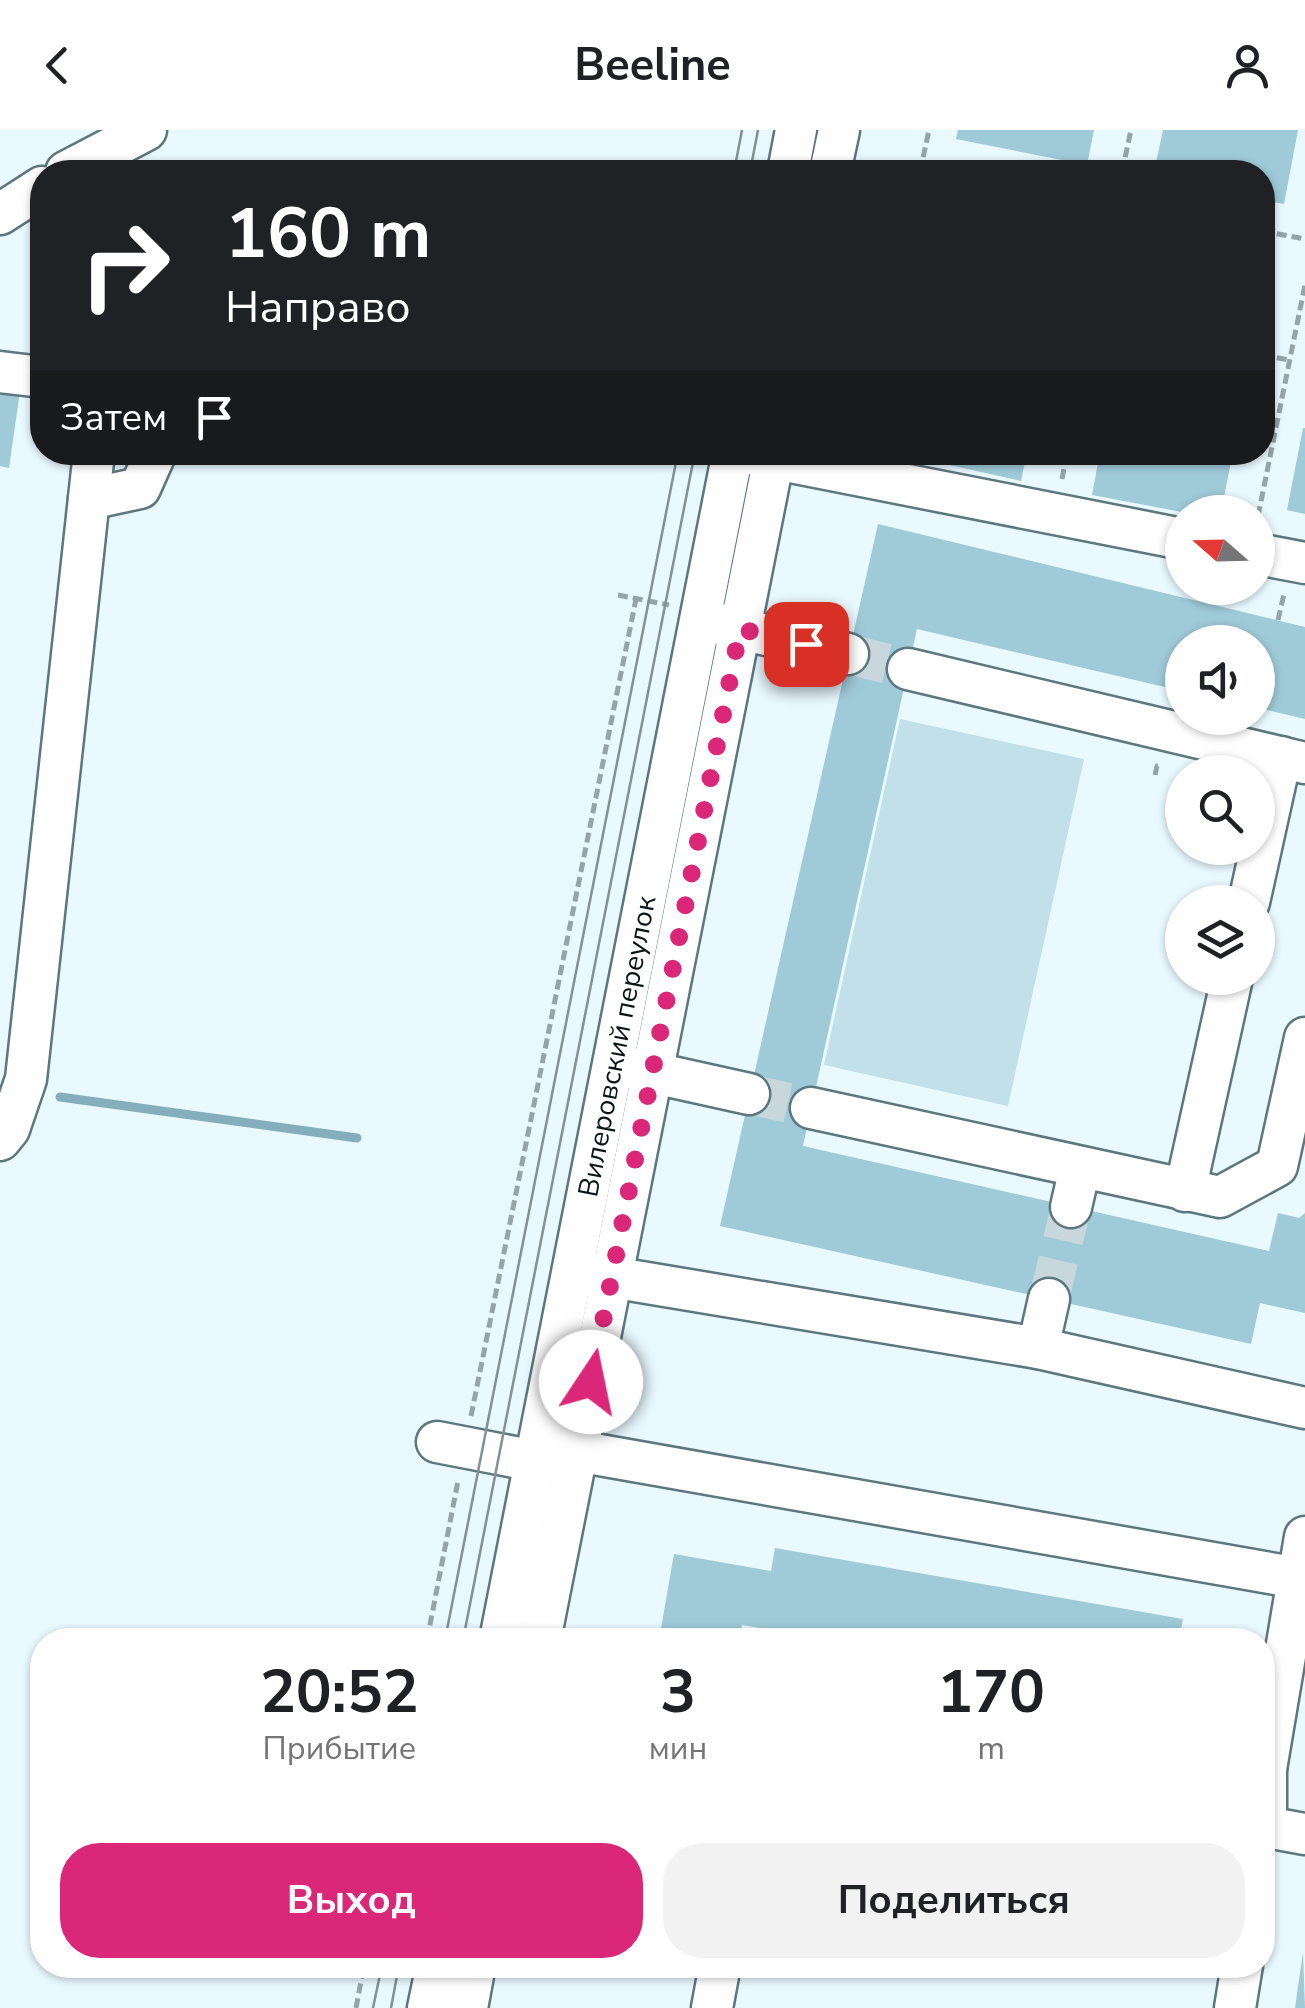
<!DOCTYPE html>
<html lang="ru">
<meta charset="utf-8">
<style>
body{margin:0;font-family:"Nunito Sans",sans-serif;background:#f2f2f2;color:#202124;height:100vh;display:flex;flex-direction:column;font-size:38px;white-space:nowrap}
*{box-sizing:border-box;margin:0}
p{font-size:32px;color:#757577}
.icon{flex:none;width:55px;height:55px;fill:none;stroke:currentColor;stroke-width:2;stroke-linecap:round;stroke-linejoin:round}
.map{position:relative;flex:1;overflow:hidden}
.details{position:absolute;left:30px;top:1498px;width:1245px;height:350px;display:flex;flex-direction:column;background:#fff;border-radius:40px;box-shadow:0 2px 8px #0004}
.details>*{flex:none}
.hud{position:absolute;left:30px;top:30px;width:1245px;height:305px;border-radius:40px;box-shadow:0 2px 8px #0004;background:#202124;color:#fff;overflow:hidden}
.needle{width:65px;rotate:290deg}
.tools{position:absolute;left:1165px;top:365px;display:grid;gap:20px}
.tools a{display:grid;place-items:center;width:110px;height:110px;border-radius:50%;background:#fff;box-shadow:0 2px 8px #0004;font-size:50px}
.pin{position:absolute;display:grid;place-items:center;width:85px;height:85px;color:#fff;margin:-42px;border-radius:20px;box-shadow:0 5px 15px #0006}
.me{position:absolute;width:110px;margin:-55px;rotate:11deg;stroke-linejoin:round;filter:drop-shadow(0 0 8px #0008)}
.turn{display:flex;align-items:center;gap:35px;height:210px;padding:0 30px;font-size:45px}
.turn .icon{width:130px;height:130px;stroke-width:2.5}
.turn b{display:block;font-size:70px;line-height:85px}
.then{display:flex;align-items:center;height:95px;padding:0 30px;background:#0003;gap:20px;font-size:38px}
.eta{display:flex;justify-content:space-evenly;align-items:center;height:170px;text-align:center}
.eta b{font-size:60px;font-weight:700;line-height:70px}
.primary-button{display:flex;gap:20px;margin-top:auto;padding:20px 30px}
.primary-button a{flex:1;height:115px;border-radius:40px;background:#db2777;color:#fff;font-size:40px;font-weight:700;line-height:115px;text-align:center}
.primary-button a+a{background:#f2f2f2;color:#202124}
header{display:flex;justify-content:space-between;align-items:center;height:130px;padding:0 30px;background:#fff;font-size:45px;font-weight:700}
.map>svg:first-child{display:block}
.park{fill:#c1e0ea}
.lines{fill:none;stroke-linecap:round;stroke-linejoin:round}
.stream{stroke:#84aebb;stroke-width:9}
.building{fill:#9fcad8}
.minor-tunnel{stroke:#c7d7dc;stroke-width:40;stroke-dasharray:40 20;stroke-linecap:butt}
.minor-casing{stroke:#5d777f;stroke-width:45}
.path{stroke:#95a4a8;stroke-width:5;stroke-dasharray:10 5;stroke-linecap:butt}
.minor{stroke:#fff;stroke-width:40}
.tram{stroke:#839195;stroke-width:2.5}
.route{stroke:#db2777;stroke-width:18;stroke-dasharray:0 32.4}
.labels{text-anchor:middle;stroke-width:8;stroke-linejoin:round;paint-order:stroke}
.street-label{font-size:28px;fill:#0a1417;stroke:#e8f9ff}
</style>
<header><svg class="icon" aria-label="back" viewBox="0 0 24 24"><path d="M15 5l-7 7 7 7"/></svg>Beeline<svg class="icon" aria-label="person" viewBox="0 0 24 24"><circle cx="12" cy="8" r="4"/><path d="M4 21q1-7 8-7t8 7"/></svg></header>
<div class="map">
<svg width="1305" height="1878" viewBox="0 0 1305 1878">
<rect width="100%" height="100%" fill="#e8f9ff"/>
<polygon class="park" points="900,589 1084,629 1008,976 824,935"/>
<g class="lines">
<polyline class="stream" points="60,967 357,1008"/>
</g>
<g class="building">
<polygon points="958,0 1094,0 1087,35 956,9"/>
<polygon points="1163,0 1298,0 1284,74 1262,70 1262,42 1154,42"/>
<polygon points="0,258 20,261 9,338 0,336"/>
<polygon points="1303,298 1305,298 1305,384 1287,380"/>
<polygon points="891,322 1027,322 1021,351"/>
<polygon points="1100,322 1233,322 1221,382 1182,382 1092,365"/>
<polygon points="878,394 1305,497 1305,589 1258,578 1258,512 1182,512 1182,561 917,499 803,1016 1269,1121 1278,1083 1299,1088 1305,1083 1305,1183 1260,1173 1251,1214 720,1096"/>
<polygon points="775,1418 1183,1489 1179,1510 830,1510 742,1495 740,1510 659,1510 674,1424 771,1441"/>
<polygon points="1303,1822 1305,1878 1295,1878"/>
</g>
<g class="lines">
<g class="minor-tunnel">
<polyline points="848,524 908,539"/>
<polyline points="749,964 811,978"/>
<polyline points="1049,1169 1071,1077"/>
</g>
<defs>
<g id="minor">
<polyline points="66,42 146,0"/>
<polyline points="788,42 796,0"/>
<polyline points="830,42 839,0"/>
<polyline points="0,84 42,57"/>
<polyline points="0,242 42,247"/>
<polyline points="750,324 1182,409"/>
<polyline points="89,369 140,358 156,322"/>
<polyline points="1258,424 1305,433"/>
<polyline points="715,493 848,524"/>
<polyline points="908,539 1305,633"/>
<polyline points="1249,772 1281,627"/>
<polyline points="627,937 749,964"/>
<polyline points="811,978 1220,1067 1277,1036 1305,908"/>
<polyline points="0,1010 9,999 26,949 94,322"/>
<polyline points="1185,1061 1232,848"/>
<polyline points="1071,1077 1080,1038"/>
<polyline points="587,1143 1038,1218 1305,1278"/>
<polyline points="1038,1218 1049,1169"/>
<polyline points="437,1312 535,1331 577,1321 1298,1448"/>
<path id="s1" d="M500 1510 733 322"/>
<polyline points="540,1510 775,322"/>
<polyline points="1262,1636 1266,1639 1266,1697 1305,1704"/>
<polyline points="1266,1639 1305,1407"/>
<polyline points="428,1878 437,1835"/>
<polyline points="467,1878 475,1835"/>
<polyline points="712,1878 720,1835"/>
<polyline points="1235,1878 1242,1835"/>
</g>
</defs>
<use href="#minor" class="minor-casing"/>
<g class="path">
<polyline points="921,38 948,42"/>
<polyline points="920,42 929,0"/>
<polyline points="1122,42 1131,0"/>
<polyline points="1262,101 1305,109"/>
<polyline points="1262,225 1289,230"/>
<polyline points="1062,349 1067,322"/>
<polyline points="1258,386 1305,155"/>
<polyline points="618,465 669,475"/>
<polyline points="1278,490 1284,464"/>
<polyline points="1155,645 1157,636 1161,637"/>
<polyline points="471,1286 636,469"/>
<polyline points="427,1510 458,1351"/>
<polyline points="356,1878 364,1835"/>
</g>
<use href="#minor" class="minor"/>
<g class="tram">
<polyline points="734,42 742,0"/>
<polyline points="750,42 758,0"/>
<polyline points="445,1510 678,322"/>
<polyline points="463,1510 695,322"/>
<polyline points="373,1878 382,1835"/>
<polyline points="391,1878 399,1835"/>
</g>
</g>
<g class="lines">
<polyline class="route" points="591,1252 740,499 806,514"/>
</g>
<g class="labels">
<g class="street-label">
<text dy="10" stroke="none"><textPath href="#s1" startOffset="605">Вилеровский переулок</textPath></text>
</g>
</g>
</svg>
<div class="tools">
<a><svg class="needle" viewBox="-14 -14 28 28"><path d="M0-13l5 13h-10z" fill="#e53935"/><path d="M0 13l5-13h-10z" fill="#757577"/></svg></a>
<a><svg class="icon" aria-label="sound" viewBox="0 0 24 24"><path d="M4 9h4l5-4v14l-5-4H4zM17 9q2 3 0 6"/></svg></a>
<a><svg class="icon" aria-label="search" viewBox="0 0 24 24"><circle cx="10" cy="10" r="6"/><path d="M15 15l6 6"/></svg></a>
<a><svg class="icon" aria-label="layers" viewBox="0 0 24 24"><path d="M12 4l9 5-9 5-9-5zM3 14l9 5 9-5"/></svg></a>
</div>
<div class="pin" style="left:806px;top:514px;background:#d93025"><svg class="icon" aria-label="arrive" viewBox="0 0 24 24"><path d="M6 21V4h12l-3 4 3 4H6"/></svg></div>
<svg class="me" style="left:591px;top:1252px" viewBox="-20 -20 40 40"><circle r="19" fill="#fff"/><path d="M0-13L10 11 0 6-10 11z" fill="#db2777"/></svg>
<div class="hud">
<div class="turn"><svg class="icon" aria-label="right" viewBox="0 0 24 24"><path d="M7 20v-9h11M14 6l5 5-5 5"/></svg><div><b>160 m</b>Направо</div></div>
<div class="then">Затем<svg class="icon" aria-label="arrive" viewBox="0 0 24 24"><path d="M6 21V4h12l-3 4 3 4H6"/></svg></div>
</div>
<section class="details">
<div class="eta">
<div><b>20:52</b><p>Прибытие</p></div>
<div><b>3</b><p>мин</p></div>
<div><b>170</b><p>m</p></div>
</div>
<div class="primary-button"><a>Выход</a><a>Поделиться</a></div>
</section>
</div>
